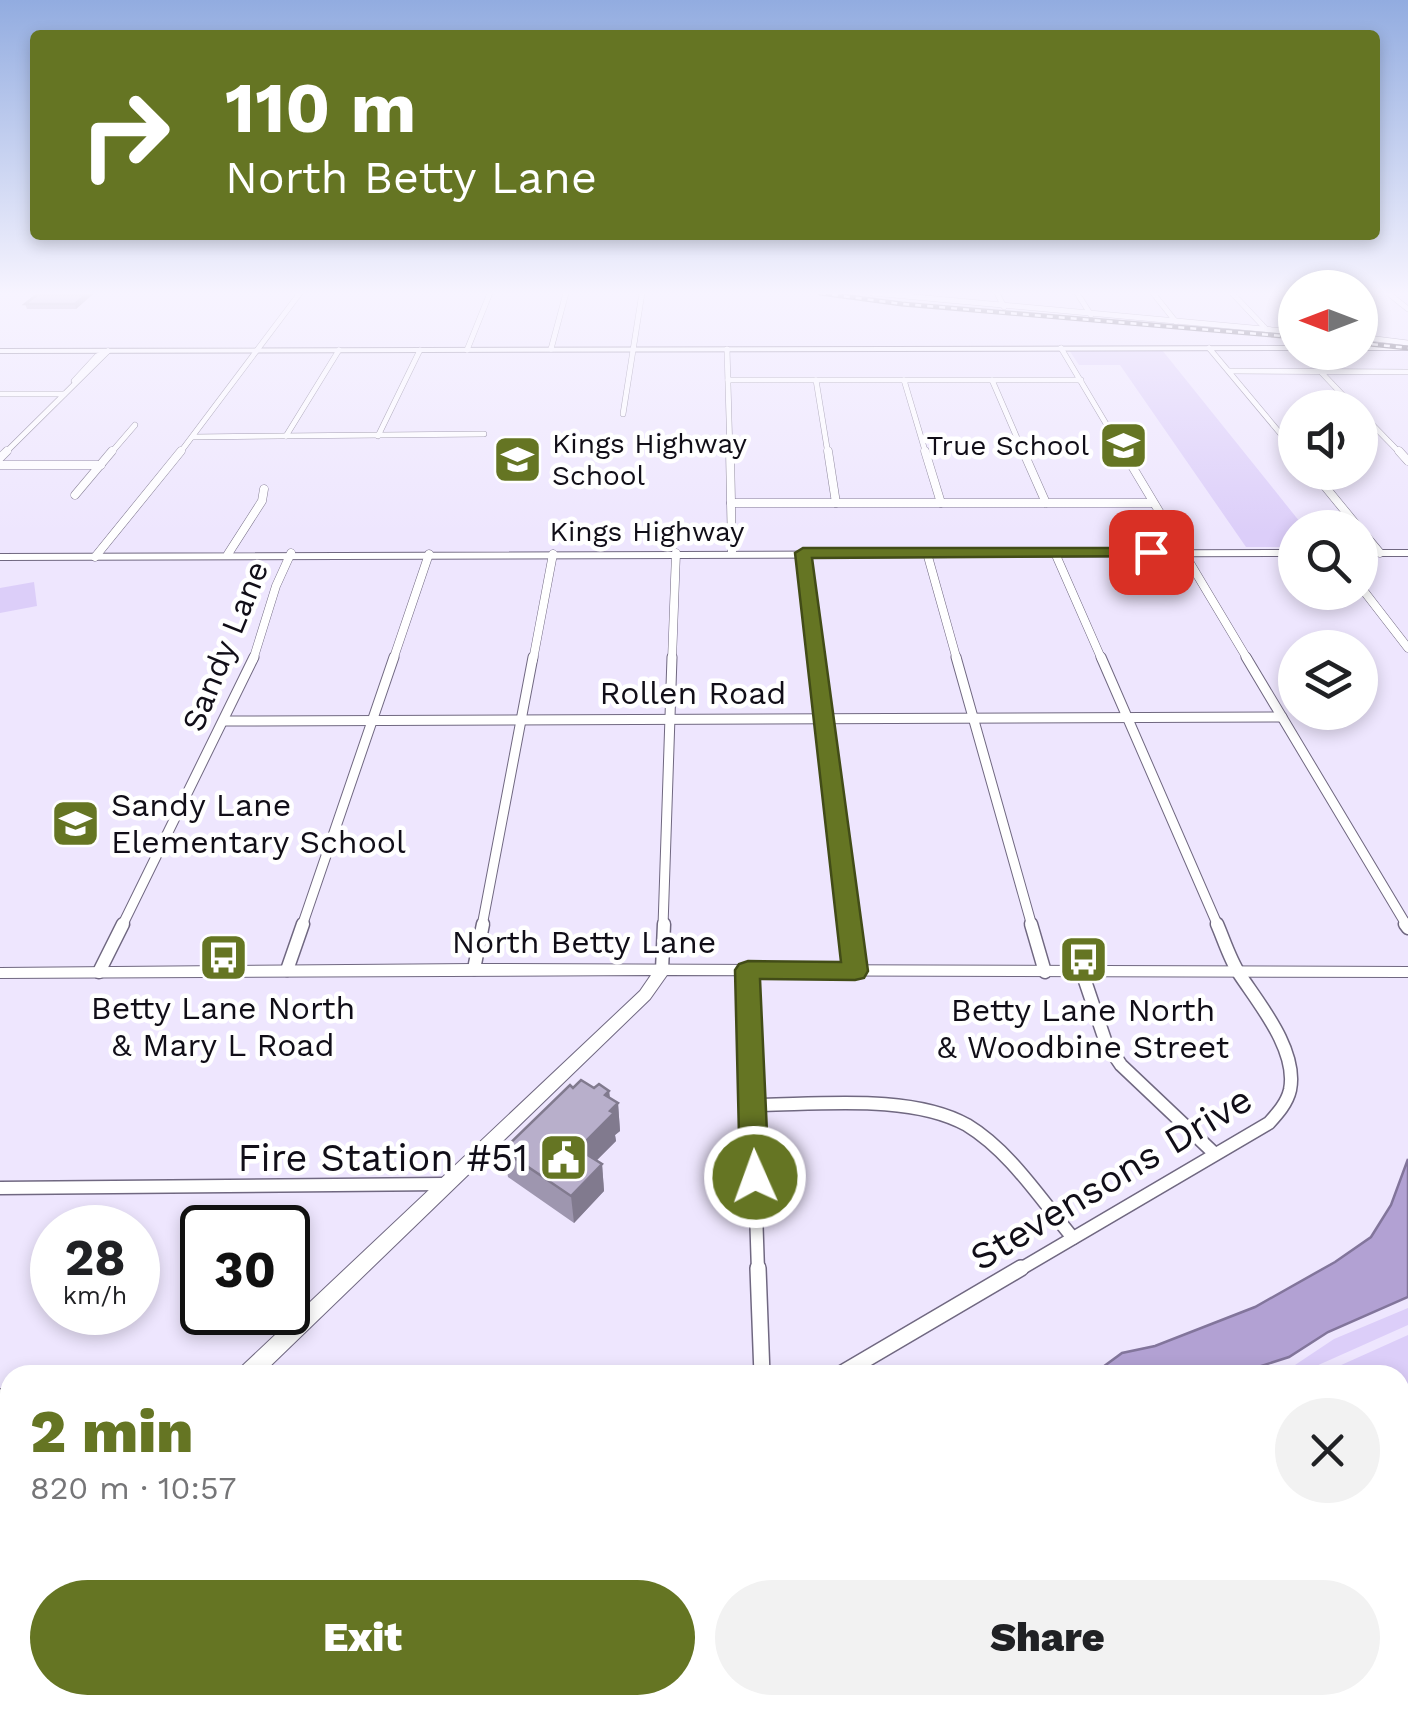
<!DOCTYPE html>
<meta charset="utf-8">
<style>
body{margin:0;font-family:"Work Sans",sans-serif;background:#f2f2f2;color:#202124;height:100vh;display:flex;flex-direction:column;font-size:38px;white-space:nowrap}
*{box-sizing:border-box;margin:0}
p{font-size:32px;color:#757577}
.icon{flex:none;width:55px;height:55px;fill:none;stroke:currentColor;stroke-width:2;stroke-linecap:round;stroke-linejoin:round}
.map{position:relative;flex:1;overflow:hidden}
.panel{position:absolute;left:0px;top:1365px;width:1410px;height:350px;display:flex;flex-direction:column;background:#fff;border-radius:30px 30px 0 0;box-shadow:0 5px 15px #0003}
.panel>*{flex:none}
.top-card{position:absolute;left:30px;top:30px;width:1350px;height:210px;border-radius:10px;box-shadow:0 5px 15px #0003;background:#657523;color:#fff;overflow:hidden}
.needle{width:65px;rotate:270deg}
.controls{position:absolute;left:1278px;top:270px;display:grid;gap:20px}
.controls a{display:grid;place-items:center;width:100px;height:100px;border-radius:50%;background:#fff;box-shadow:0 5px 15px #0003;font-size:50px}
.speed{position:absolute;left:30px;top:1205px;display:flex;gap:20px;font-size:50px;font-weight:700;text-align:center}
.speed>*{display:grid;place-content:center;width:130px;height:130px;border-radius:50%;background:#fff;box-shadow:0 5px 15px #0003;line-height:1}
.speed small{font-size:25px;font-weight:400}
.speed .limit{border:5px solid #111;border-radius:15px;background:#fff;color:#111}
.pin{position:absolute;display:grid;place-items:center;width:85px;height:85px;color:#fff;margin:-42px;border-radius:20px;box-shadow:0 5px 15px #0006}
.me{position:absolute;width:110px;margin:-55px;rotate:358deg;stroke-linejoin:round;filter:drop-shadow(0 0 8px #0008)}
.turn{display:flex;align-items:center;gap:35px;height:210px;padding:0 30px;font-size:45px}
.turn .icon{width:130px;height:130px;stroke-width:2.5}
.turn b{display:block;font-size:70px;line-height:85px}
.round{display:grid;place-items:center;flex:none;width:105px;height:105px;border-radius:52px;background:#f2f2f2}
.headline{display:flex;align-items:center;justify-content:space-between;height:170px;padding:0 30px}
h1{font-size:60px;font-weight:800;line-height:75px;color:#657523}
.button{display:flex;gap:20px;margin-top:auto;padding:20px 30px}
.button a{flex:1;height:115px;border-radius:60px;background:#657523;color:#fff;font-size:40px;font-weight:800;line-height:115px;text-align:center}
.button a+a{background:#f2f2f2;color:#202124}
.map>svg:first-child{display:block}
.green{fill:#dccef9}
.water{fill:#b2a1d3;stroke:#82759b;stroke-width:2.5}
.lines{fill:none;stroke-linecap:round;stroke-linejoin:round}
.street-far4-casing{stroke:#706881;stroke-width:6}
.street-far3-casing{stroke:#706881;stroke-width:9}
.street-far2-casing{stroke:#706881;stroke-width:11}
.street-far1-casing{stroke:#706881;stroke-width:15}
.street-casing{stroke:#706881;stroke-width:18}
.secondary-casing{stroke:#706881;stroke-width:2}
.street-far4{stroke:#fff;stroke-width:5}
.street-far3{stroke:#fff;stroke-width:8}
.street-far2{stroke:#fff;stroke-width:9}
.street-far1{stroke:#fff;stroke-width:12}
.street{stroke:#fff;stroke-width:15}
.secondary{fill:#fff;fill-rule:evenodd}
.rail-casing{stroke:#413d4a;stroke-width:5}
.rail{stroke:#fff;stroke-width:2.5;stroke-dasharray:6;stroke-linecap:butt}
.wall{fill:#9e96af}
.shaded-wall{fill:#817a8e}
.building{fill:#b8afcb;stroke:#817a8e;stroke-width:2.5}
.route{fill:#657523;stroke:#424c17;stroke-width:2.5}
.labels{text-anchor:middle;stroke-width:9;stroke-linejoin:round;paint-order:stroke}
.far-poi-label{font-size:28px;fill:#110e18;stroke:#fff;text-anchor:start}
.far-street-label{font-size:28px;fill:#110e18;stroke:#fff}
.street-label{font-size:32px;fill:#110e18;stroke:#fff}
.poi-label{font-size:32px;fill:#110e18;stroke:#fff}
.near-poi-label{font-size:38px;fill:#110e18;stroke:#fff;text-anchor:end}
.near-street-label{font-size:38px;fill:#110e18;stroke:#fff}
</style>
<div class="map">
<svg width="1408" height="1715" viewBox="0 0 1408 1715">
<rect width="100%" height="100%" fill="#eee6fe"/>
<g class="green">
<polygon points="1069,350 1162,350 1304,527 1295,528 1295,547 1246,547 1120,365 1079,365"/>
<polygon points="34,582 37,606 0,613 0,588"/>
<polygon points="1408,1308 1408,1325 1296,1375 1263,1375 1295,1365 1334,1339"/>
<polygon points="1408,1335 1408,1682 1400,1682 1400,1375 1319,1375"/>
<polygon points="24,1705 256,1705 259,1715 18,1715"/>
<polygon points="523,1705 840,1705 836,1715 510,1715"/>
</g>
<polygon class="water" points="1408,1159 1408,1297 1328,1332 1289,1357 1233,1375 1092,1375 1122,1353 1155,1346 1255,1307 1335,1262 1371,1237 1391,1205"/>
<g class="lines">
<defs>
<g id="street-far4">
<polyline points="872,293 1295,332"/>
<polyline points="997,293 1004,307"/>
<polyline points="1077,293 1091,315"/>
<polyline points="1153,293 1176,322"/>
<polyline points="1232,293 1266,329"/>
<polyline points="1388,293 1408,309"/>
<polyline points="1360,337 1408,343"/>
<polyline points="1061,348 1124,454"/>
<polyline points="1209,348 1295,451"/>
<polyline points="551,349 566,293"/>
<polyline points="727,349 730,454"/>
<polyline points="467,350 490,293"/>
<polyline points="1229,371 1408,372"/>
<polyline points="1320,371 1355,408"/>
<polyline points="728,380 1081,380"/>
<polyline points="816,380 828,454"/>
<polyline points="904,380 926,454"/>
<polyline points="992,380 1024,454"/>
<polyline points="74,381 97,356 108,351"/>
<polyline points="0,394 64,394"/>
<polyline points="1360,412 1401,454"/>
<polyline points="623,414 642,293"/>
<polyline points="286,436 339,350"/>
<polyline points="378,436 420,350"/>
<polyline points="193,437 484,434"/>
<polyline points="4,454 108,351"/>
<polyline points="110,454 135,425"/>
<polyline points="179,454 300,293"/>
</g>
<g id="street-far3">
<polyline points="730,451 732,553"/>
<polyline points="828,451 836,503"/>
<polyline points="925,451 941,503"/>
<polyline points="1023,451 1046,503"/>
<polyline points="1123,451 1248,660"/>
<polyline points="1399,451 1408,461"/>
<polyline points="0,458 7,451"/>
<polyline points="0,465 101,465"/>
<polyline points="1313,472 1359,528"/>
<polyline points="75,495 112,451"/>
<polyline points="731,503 1152,503"/>
<polyline points="1360,529 1380,553"/>
<polyline points="803,553 816,660"/>
<polyline points="927,553 957,660"/>
<polyline points="1055,553 1102,660"/>
<polyline points="228,554 262,501 264,489"/>
<polyline points="95,557 181,451"/>
<polyline points="1360,586 1408,648"/>
<polyline points="253,660 276,586 291,553"/>
<polyline points="393,660 429,554"/>
<polyline points="533,660 553,554"/>
<polyline points="672,660 676,553"/>
</g>
<g id="street-far2">
<polyline points="816,657 849,926"/>
<polyline points="956,657 1032,926"/>
<polyline points="1101,657 1218,926"/>
<polyline points="1246,657 1407,926"/>
<polyline points="224,721 1282,717"/>
<polyline points="122,926 254,657"/>
<polyline points="302,926 394,657"/>
<polyline points="482,926 533,657"/>
<polyline points="663,926 672,657"/>
</g>
<g id="street-far1">
<polyline points="849,924 855,971"/>
<polyline points="1031,924 1045,972"/>
<polyline points="1405,924 1408,928"/>
<polyline points="474,969 483,924"/>
<polyline points="287,970 303,924"/>
<polyline points="662,970 664,924"/>
<polyline points="748,970 758,1271"/>
<polyline points="99,972 123,924"/>
<polyline points="1082,972 1106,1043 1121,1065 1215,1154"/>
<path d="M752 1105C815 1105 910 1093 967 1125 1010 1151 1041 1200 1073 1238"/>
<polyline points="0,1188 444,1184"/>
<path d="M1017 1271 1269 1123C1278 1113 1287 1103 1290 1090 1298 1051 1260 1005 1240 975 1230 960 1224 940 1217 924"/>
</g>
<g id="street">
<polyline points="758,1268 762,1375"/>
<polyline points="839,1375 1021,1268"/>
<polyline points="0,1397 10,1397"/>
</g>
<g id="secondary">
<polygon points="1295,346 1295,350 0,353 0,349"/>
<rect x="1360" y="346" width="48" height="4"/>
<polygon points="1295,550 1295,556 0,560 0,554"/>
<rect x="1360" y="550" width="48" height="6"/>
<polygon points="474,964 1408,967 1408,977 667,975 650,999 261,1375 237,1375 240,1368 640,991 651,975 0,978 0,968"/>
<polygon points="10,1591 10,1619 0,1625 0,1597"/>
</g>
</defs>
<use href="#street-far4" class="street-far4-casing"/>
<use href="#street-far3" class="street-far3-casing"/>
<use href="#street-far2" class="street-far2-casing"/>
<use href="#street-far1" class="street-far1-casing"/>
<use href="#street" class="street-casing"/>
<use href="#secondary" class="secondary-casing"/>
<use href="#street-far4" class="street-far4"/>
<use href="#street-far3" class="street-far3"/>
<use href="#street-far2" class="street-far2"/>
<use href="#street-far1" class="street-far1"/>
<use href="#street" class="street"/>
<use href="#secondary" class="secondary"/>
<defs>
<g id="rail">
<polyline points="820,293 902,304 1295,337"/>
<polyline points="1360,343 1408,348"/>
</g>
</defs>
<use href="#rail" class="rail-casing"/>
<use href="#rail" class="rail"/>
</g>
<g class="wall">
<polygon points="39,293 94,293 76,309 27,309 25,304"/>
<polygon points="573,1088 609,1091 610,1098 618,1103 620,1131 615,1135 616,1141 596,1161 602,1164 604,1191 574,1223 508,1177 503,1150"/>
</g>
<g class="shaded-wall">
<polygon points="88,293 94,293 76,309 75,304"/>
<polygon points="609,1091 611,1110 618,1103 620,1131 615,1135 616,1141 581,1176 578,1149 605,1095"/>
<polygon points="602,1164 604,1191 574,1223 571,1196"/>
</g>
<g class="building">
<polygon points="39,293 88,293 75,304 25,304"/>
<polygon points="581,1080 594,1088 599,1084 609,1091 605,1095 618,1103 610,1111 614,1113 578,1149 602,1164 571,1196 503,1150 570,1085 573,1088"/>
</g>
<linearGradient id="sky" x2="0" y2="1"><stop stop-color="#92ace0"/><stop offset="0.55" stop-color="#f7f4ff"/><stop offset="1" stop-color="#f7f4ff" stop-opacity="0"/></linearGradient>
<rect width="1408" height="533" fill="url(#sky)"/>
<polygon class="route" points="1151,548 1159,552 1157,556 812,558 868,971 864,978 855,980 760,979 769,1177 765,1186 755,1190 744,1186 740,1177 735,970 739,964 748,961 841,962 795,553 803,548"/>
<defs>
<symbol id="school-square" viewBox="-11 -11 22 22"><rect x="-9" y="-9" width="18" height="18" rx="4" fill="#657523" stroke="#fff"/><path d="M0-5L7-2L0 1L-7-2ZM-4 1L0 2.5L4 1V4Q0 6-4 4Z" fill="#fff"/></symbol>
<symbol id="bus-square" viewBox="-11 -11 22 22"><rect x="-9" y="-9" width="18" height="18" rx="4" fill="#657523" stroke="#fff"/><path d="M-5-6H5V4H4V6H2V4H-2V6H-4V4H-5ZM-3.5-4V0h7V-4ZM-3.5 1.2v1.5H-2V1.2ZM2 1.2v1.5H3.5V1.2Z" fill="#fff"/></symbol>
<symbol id="civic-square" viewBox="-11 -11 22 22"><rect x="-9" y="-9" width="18" height="18" rx="4" fill="#657523" stroke="#fff"/><path d="M-.6-6.5H3V-4.5H.6V-3L4-1V1h2V6H-6V1h2V-1L-.6-3ZM-1.2 2.5V6h2.4V2.5Z" fill="#fff"/></symbol>
</defs>
<g fill-rule="evenodd">
<use href="#school-square" x="1096" y="418" width="55" height="55"/>
<use href="#school-square" x="490" y="432" width="55" height="55"/>
<use href="#school-square" x="48" y="796" width="55" height="55"/>
<use href="#bus-square" x="196" y="930" width="55" height="55"/>
<use href="#bus-square" x="1056" y="932" width="55" height="55"/>
<use href="#civic-square" x="536" y="1130" width="55" height="55"/>
</g>
<g class="labels">
<g class="far-poi-label">
<text x="552" y="453">Kings Highway<tspan x="552" dy="32">School</tspan></text>
<text x="1089" y="455" text-anchor="end">True School</text>
</g>
<g class="far-street-label">
<text x="647" y="541">Kings Highway</text>
</g>
<g class="street-label">
<text transform="translate(225 646) rotate(-68)" y="11">Sandy Lane</text>
<text x="693" y="704">Rollen Road</text>
<text x="584" y="953">North Betty Lane</text>
</g>
<g class="poi-label">
<text x="111" y="816" text-anchor="start">Sandy Lane<tspan x="111" dy="37">Elementary School</tspan></text>
<text x="223" y="1019">Betty Lane North<tspan x="223" dy="37">&amp; Mary L Road</tspan></text>
<text x="1083" y="1021">Betty Lane North<tspan x="1083" dy="37">&amp; Woodbine Street</tspan></text>
</g>
<g class="near-poi-label">
<text x="528" y="1171">Fire Station #51</text>
</g>
<g class="near-street-label">
<text transform="translate(1111 1178) rotate(-31)" y="13">Stevensons Drive</text>
</g>
</g>
</svg>
<div class="controls">
<a><svg class="needle" viewBox="-14 -14 28 28"><path d="M0-13l5 13h-10z" fill="#e53935"/><path d="M0 13l5-13h-10z" fill="#757577"/></svg></a>
<a><svg class="icon" aria-label="sound" viewBox="0 0 24 24"><path d="M4 9h4l5-4v14l-5-4H4zM17 9q2 3 0 6"/></svg></a>
<a><svg class="icon" aria-label="search" viewBox="0 0 24 24"><circle cx="10" cy="10" r="6"/><path d="M15 15l6 6"/></svg></a>
<a><svg class="icon" aria-label="layers" viewBox="0 0 24 24"><path d="M12 4l9 5-9 5-9-5zM3 14l9 5 9-5"/></svg></a>
</div>
<div class="speed"><div>28<small>km/h</small></div><div class="limit">30</div></div>
<div class="pin" style="left:1151px;top:552px;background:#d93025"><svg class="icon" aria-label="arrive" viewBox="0 0 24 24"><path d="M6 21V4h12l-3 4 3 4H6"/></svg></div>
<svg class="me" style="left:755px;top:1177px" viewBox="-20 -20 40 40"><circle r="17" fill="#657523" stroke="#fff" stroke-width="3"/><path d="M0-11L8 9 0 5-8 9z" fill="#fff"/></svg>
<div class="top-card">
<div class="turn"><svg class="icon" aria-label="right" viewBox="0 0 24 24"><path d="M7 20v-9h11M14 6l5 5-5 5"/></svg><div><b>110 m</b>North Betty Lane</div></div>
</div>
<section class="panel">
<div class="headline"><div><h1>2 min</h1><p>820 m · 10:57</p></div><a class="round"><svg class="icon" aria-label="close" viewBox="0 0 24 24"><path d="M6 6l12 12M18 6L6 18"/></svg></a></div>
<div class="button"><a>Exit</a><a>Share</a></div>
</section>
</div>
